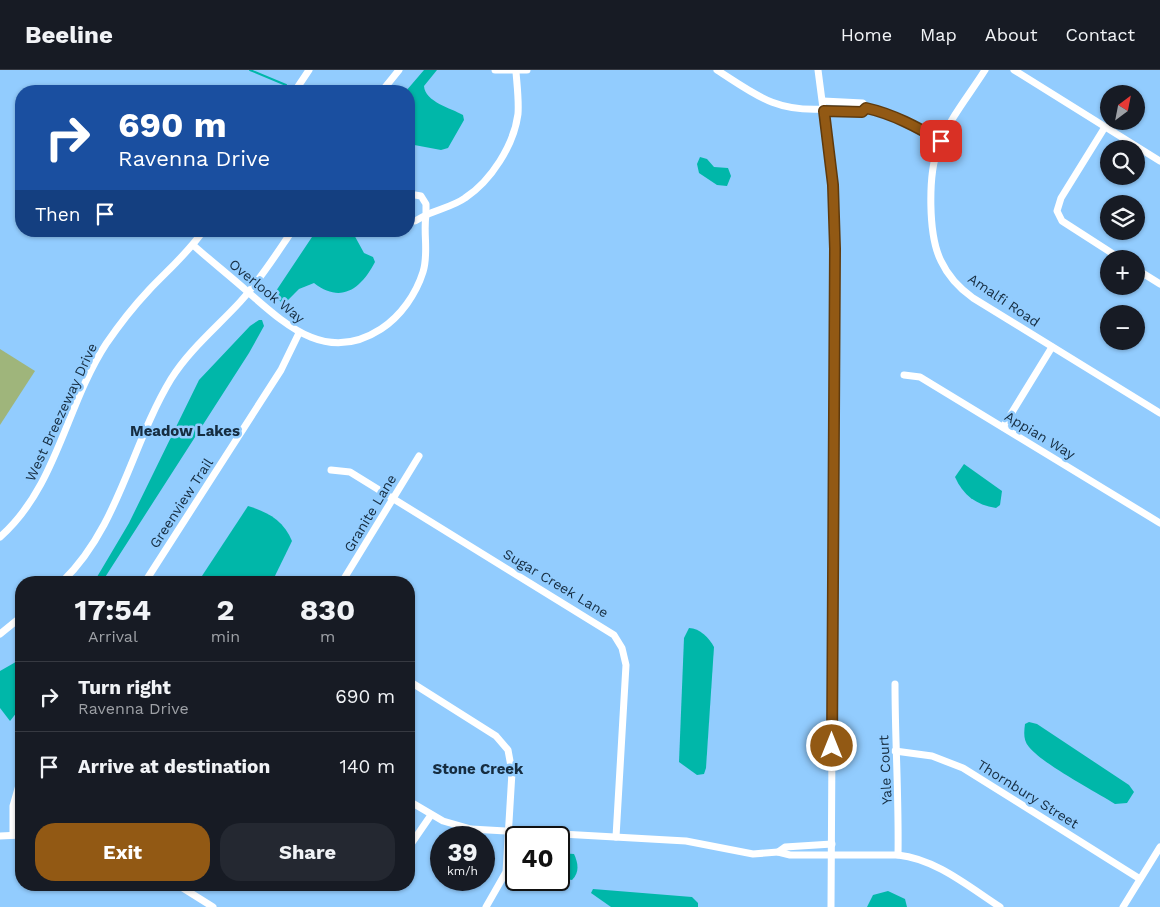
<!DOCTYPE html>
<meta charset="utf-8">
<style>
body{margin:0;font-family:"Work Sans",sans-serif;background:#242831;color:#f1f3f6;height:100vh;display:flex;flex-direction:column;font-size:19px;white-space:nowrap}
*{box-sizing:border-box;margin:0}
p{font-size:16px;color:#9ea1a6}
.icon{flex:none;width:28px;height:28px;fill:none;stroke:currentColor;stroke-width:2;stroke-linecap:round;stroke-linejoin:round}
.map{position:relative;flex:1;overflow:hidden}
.drawer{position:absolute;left:15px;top:506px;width:400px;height:315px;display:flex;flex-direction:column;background:#171b24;border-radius:20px;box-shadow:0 1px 4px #0004}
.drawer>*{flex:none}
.hud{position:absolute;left:15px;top:15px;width:400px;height:152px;border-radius:20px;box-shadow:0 1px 4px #0004;background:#1a4fa0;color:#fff;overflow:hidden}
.needle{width:32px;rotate:32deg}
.buttons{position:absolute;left:1100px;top:15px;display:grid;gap:10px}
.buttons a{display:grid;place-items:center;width:45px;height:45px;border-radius:50%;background:#171b24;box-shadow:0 1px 4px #0004;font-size:25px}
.speed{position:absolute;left:430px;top:756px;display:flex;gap:10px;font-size:25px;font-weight:700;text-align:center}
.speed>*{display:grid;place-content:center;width:65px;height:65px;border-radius:50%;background:#171b24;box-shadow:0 1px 4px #0004;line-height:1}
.speed small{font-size:12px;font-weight:400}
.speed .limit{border:2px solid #111;border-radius:8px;background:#fff;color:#111}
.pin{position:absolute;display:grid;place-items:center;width:42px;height:42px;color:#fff;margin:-21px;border-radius:10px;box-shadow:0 2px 8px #0006}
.me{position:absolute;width:55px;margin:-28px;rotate:0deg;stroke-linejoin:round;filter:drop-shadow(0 0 4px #0008)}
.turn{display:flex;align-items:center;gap:18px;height:105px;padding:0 20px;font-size:22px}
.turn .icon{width:65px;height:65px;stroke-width:2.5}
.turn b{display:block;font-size:35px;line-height:42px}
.then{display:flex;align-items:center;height:48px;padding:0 20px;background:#0003;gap:10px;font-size:19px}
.eta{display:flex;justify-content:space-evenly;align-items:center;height:85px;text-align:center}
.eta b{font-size:30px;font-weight:700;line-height:35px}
.button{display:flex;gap:10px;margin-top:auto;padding:10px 20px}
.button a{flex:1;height:58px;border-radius:20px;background:#925914;color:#fff;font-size:20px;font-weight:700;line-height:58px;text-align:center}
.button a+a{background:#242831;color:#f1f3f6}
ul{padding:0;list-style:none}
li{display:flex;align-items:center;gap:15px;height:70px;padding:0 20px;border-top:1px solid #363941}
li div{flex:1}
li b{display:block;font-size:19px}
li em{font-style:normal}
header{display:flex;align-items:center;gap:30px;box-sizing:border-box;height:70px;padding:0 25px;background:#171b24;border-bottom:1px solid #363941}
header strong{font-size:24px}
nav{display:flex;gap:28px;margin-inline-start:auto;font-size:18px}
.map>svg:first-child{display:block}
.green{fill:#9fb57b}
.water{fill:#00b7a9}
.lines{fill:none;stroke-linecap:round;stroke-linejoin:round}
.stream{stroke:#00b7a9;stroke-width:2}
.minor{stroke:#fff;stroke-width:7}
.route-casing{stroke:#5f3a0d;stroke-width:12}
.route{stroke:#925914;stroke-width:9}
.labels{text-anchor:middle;stroke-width:5;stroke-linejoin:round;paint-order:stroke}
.street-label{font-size:14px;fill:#162d41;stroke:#92ccfe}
.neighbourhood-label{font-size:15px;font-weight:bold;fill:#162d41;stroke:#92ccfe}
</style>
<header>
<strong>Beeline</strong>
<nav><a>Home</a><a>Map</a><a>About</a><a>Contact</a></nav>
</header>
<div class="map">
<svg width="1160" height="837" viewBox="0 0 1160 837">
<rect width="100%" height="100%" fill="#92ccfe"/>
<polygon class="green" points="0,279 35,301 0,355"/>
<g class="water">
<path d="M424 0H437L424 16C425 32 451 38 463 45L464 50 448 78 441 80 409 74V21H406Z"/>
<polygon points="700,87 707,89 714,97 728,98 731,106 727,116 717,115 699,103 697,94"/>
<path d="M316 161H352L364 183 373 187 375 192C361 219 341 234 314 213L299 219 284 234 277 229 274 224Z"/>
<polygon points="259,250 262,250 264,256 249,283 102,512 94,512 129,453 199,310 250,256"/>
<path d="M964 394 1002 421 1000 435 996 438C976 435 963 425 955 407Z"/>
<path d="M248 436C268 442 284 451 292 471L272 512H198Z"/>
<path d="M689 558C700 558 709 568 714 577L706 698 704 704 697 705 679 692 684 568Z"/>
<polygon points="21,589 21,637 10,651 0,638 0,601"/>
<path d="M1029 652 1037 654 1129 715 1134 722 1127 733 1115 734C1093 720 1044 695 1029 677 1023 670 1024 662 1025 654Z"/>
<path d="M559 783 574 784C578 793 580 802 572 810L559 808Z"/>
<polygon points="593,819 692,827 698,833 698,837 611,837 591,823"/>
<polygon points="888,821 905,829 907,837 867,837 873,825"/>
</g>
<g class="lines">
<polyline class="stream" points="250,0 286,15"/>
<g class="minor">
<polyline points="495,0 527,0"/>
<path d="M717 0C756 25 775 42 824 39"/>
<polyline points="818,0 833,115 835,179 831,837"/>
<path d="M985 0C970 24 947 52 938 78 928 105 928 165 941 191 948 206 959 218 973 228L1160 343"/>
<polyline points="1014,0 1160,91"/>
<polyline points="295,21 309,0"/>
<polyline points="382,21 399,0"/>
<polyline points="823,31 863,33 866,37 862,42 824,41"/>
<polyline points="866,37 902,50 941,71"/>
<polyline points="1105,57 1061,128 1057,141 1062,151 1121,189"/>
<polyline points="409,124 421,126 426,134 426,145 415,151 409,151"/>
<path d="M193 175C211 191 230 206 248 222 287 256 327 294 381 259 401 246 416 224 423 202 429 183 423 164 426 145 439 139 454 136 465 128 491 111 514 75 518 44 519 30 517 15 516 2"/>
<polyline points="1136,199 1160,214"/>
<polyline points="904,305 920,307 1160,453"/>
<polyline points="1003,357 1052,277"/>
<polyline points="331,400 350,402 614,565 622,578 626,595 616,767"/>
<path d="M0 467C57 417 66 335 106 274 119 255 133 237 149 220 167 201 188 183 203 161"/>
<path d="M62 512C119 457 131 375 171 309 189 280 217 257 240 232 260 210 275 186 292 161"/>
<polyline points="145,512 281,300 299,263"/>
<polyline points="342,512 419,386"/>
<polyline points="0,564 21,547"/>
<polyline points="409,611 496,666 508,680 512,702 506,802 486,837"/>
<path d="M895 614C895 671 899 728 898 785"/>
<polyline points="895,681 932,686 963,698 1140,809"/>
<polyline points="409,731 443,751 471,759 686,771 753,784 778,782"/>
<polyline points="13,765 13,736 21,708"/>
<polyline points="0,766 21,765"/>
<path d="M832 774 785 777 778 782 790 785H898C936 789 969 817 1000 837"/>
<polyline points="409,777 431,745"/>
<polyline points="178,815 213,837"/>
<polyline points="364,815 374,815"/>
<polyline points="1123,837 1160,777"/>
</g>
</g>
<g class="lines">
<defs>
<path id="route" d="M832 676 835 179 833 115 824 41 862 42 866 38C893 44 917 57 941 71"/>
</defs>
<use href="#route" class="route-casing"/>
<use href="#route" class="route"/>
</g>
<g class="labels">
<g class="street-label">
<text transform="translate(267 221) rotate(39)" y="5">Overlook Way</text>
<text transform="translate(1004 230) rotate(34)" y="5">Amalfi Road</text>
<text transform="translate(61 342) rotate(-65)" y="5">West Breezeway Drive</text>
<text transform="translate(1040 365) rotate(31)" y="5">Appian Way</text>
<text transform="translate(181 433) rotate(-57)" y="5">Greenview Trail</text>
<text transform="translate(370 443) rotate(-59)" y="5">Granite Lane</text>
<text transform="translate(556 513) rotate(31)" y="5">Sugar Creek Lane</text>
<text transform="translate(885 700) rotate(-93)" y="5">Yale Court</text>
<text transform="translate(1028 724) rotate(32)" y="5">Thornbury Street</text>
</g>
<g class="neighbourhood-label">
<text x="185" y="366">Meadow Lakes</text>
<text x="478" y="704">Stone Creek</text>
</g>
</g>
</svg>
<div class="buttons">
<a><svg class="needle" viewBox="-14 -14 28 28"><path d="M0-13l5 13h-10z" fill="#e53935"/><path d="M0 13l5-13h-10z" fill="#9ea1a6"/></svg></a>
<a><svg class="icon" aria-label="search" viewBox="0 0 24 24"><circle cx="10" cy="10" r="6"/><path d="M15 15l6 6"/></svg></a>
<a><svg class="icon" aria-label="layers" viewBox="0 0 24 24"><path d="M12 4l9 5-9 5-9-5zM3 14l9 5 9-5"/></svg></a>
<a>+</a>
<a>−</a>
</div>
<div class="speed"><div>39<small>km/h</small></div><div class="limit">40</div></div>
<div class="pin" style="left:941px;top:71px;background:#d93025"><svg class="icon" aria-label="arrive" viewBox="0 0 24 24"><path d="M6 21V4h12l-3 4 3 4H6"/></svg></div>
<svg class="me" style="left:832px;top:676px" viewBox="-20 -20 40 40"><circle r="17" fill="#925914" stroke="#fff" stroke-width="3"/><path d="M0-11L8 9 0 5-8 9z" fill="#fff"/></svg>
<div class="hud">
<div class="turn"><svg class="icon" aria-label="right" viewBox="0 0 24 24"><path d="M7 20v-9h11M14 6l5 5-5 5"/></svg><div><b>690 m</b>Ravenna Drive</div></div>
<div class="then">Then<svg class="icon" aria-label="arrive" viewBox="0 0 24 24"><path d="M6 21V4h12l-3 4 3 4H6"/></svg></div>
</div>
<section class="drawer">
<div class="eta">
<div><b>17:54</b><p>Arrival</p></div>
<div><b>2</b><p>min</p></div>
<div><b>830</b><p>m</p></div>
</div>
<ul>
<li><svg class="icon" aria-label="right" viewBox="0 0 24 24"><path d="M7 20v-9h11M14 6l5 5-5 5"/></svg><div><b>Turn right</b><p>Ravenna Drive</p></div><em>690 m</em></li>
<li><svg class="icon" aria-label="arrive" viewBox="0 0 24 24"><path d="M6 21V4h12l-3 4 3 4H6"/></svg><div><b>Arrive at destination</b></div><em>140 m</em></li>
</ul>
<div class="button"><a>Exit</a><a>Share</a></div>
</section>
</div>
